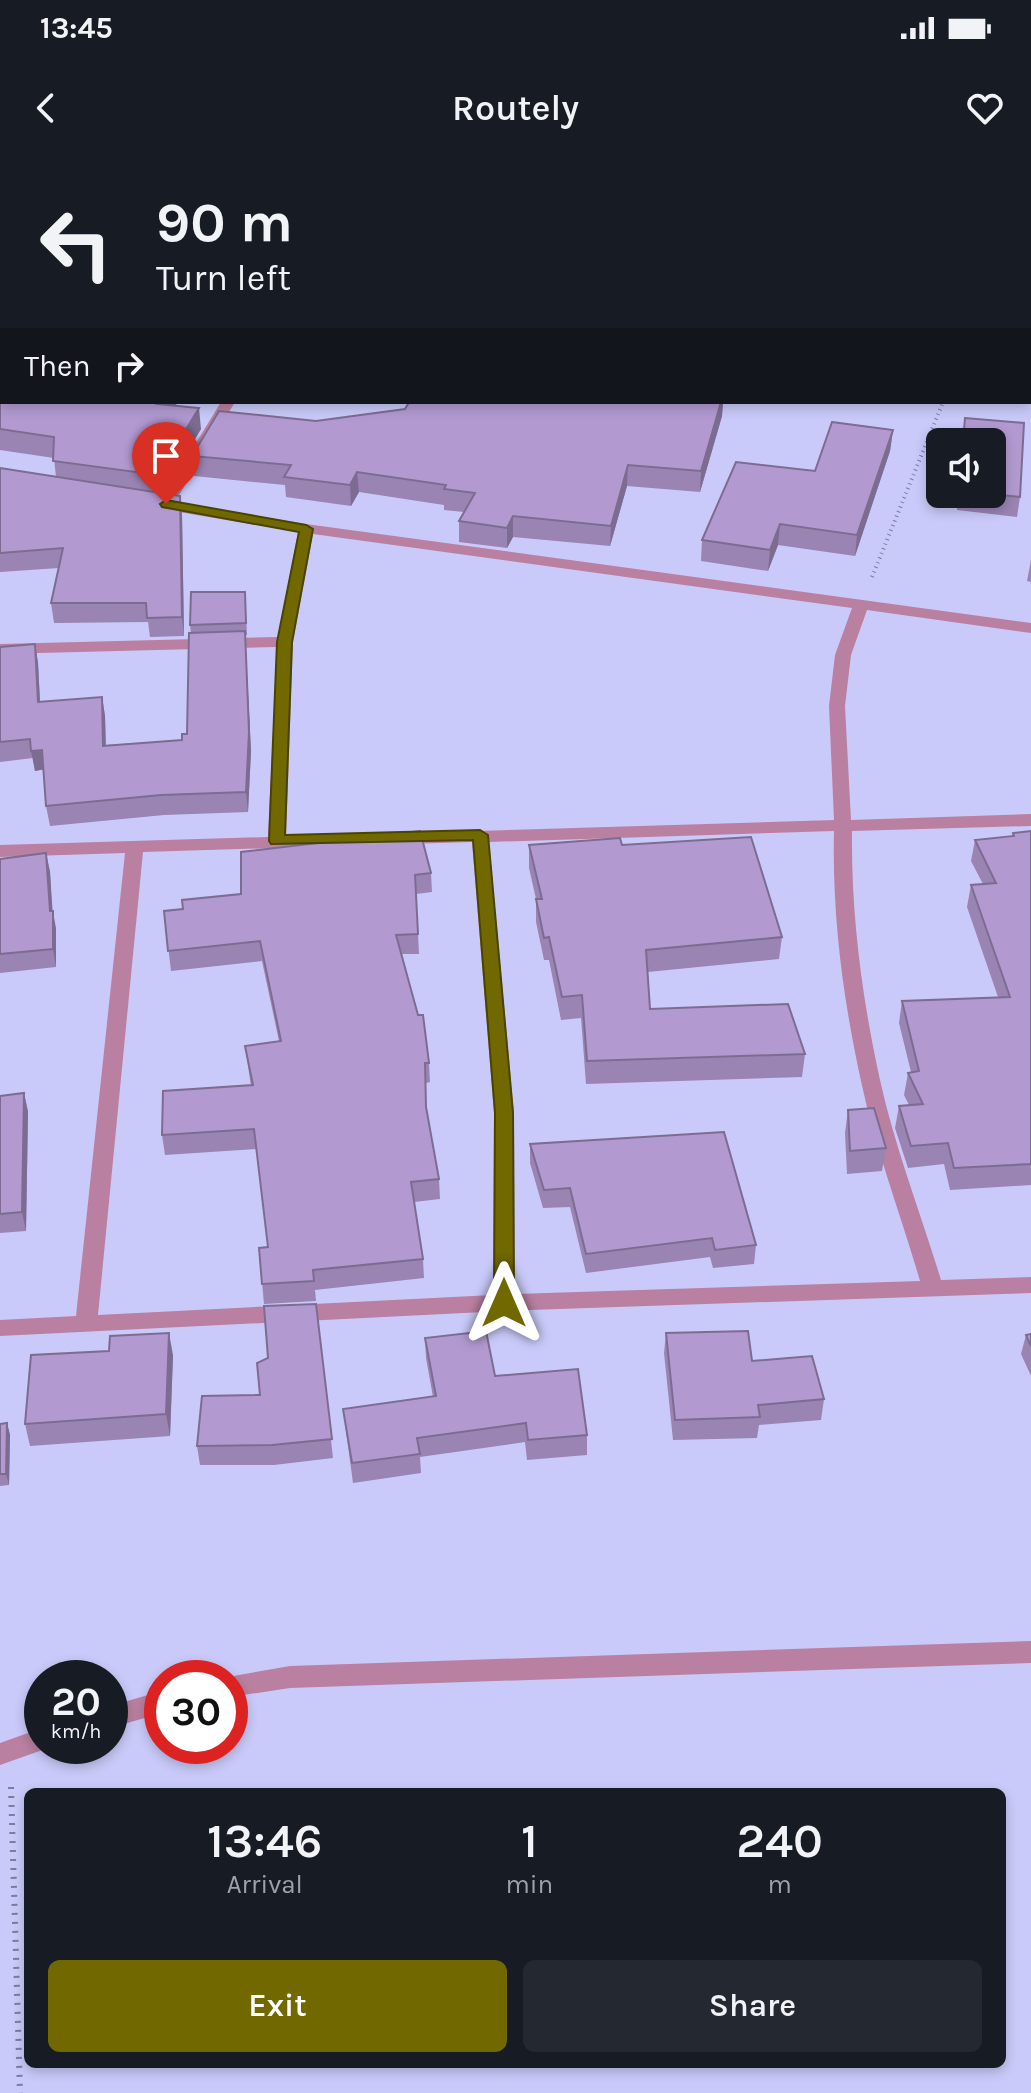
<!DOCTYPE html>
<style>
body{margin:0;font-family:Karla,sans-serif;background:#242831;color:#f1f3f6;height:100vh;display:flex;flex-direction:column;font-size:30px;white-space:nowrap}
*{box-sizing:border-box;margin:0}
p{font-size:26px;color:#9ea1a6}
.icon{flex:none;width:44px;height:44px;fill:none;stroke:currentColor;stroke-width:2;stroke-linecap:round;stroke-linejoin:round}
.map{position:relative;flex:1;overflow:hidden}
.sheet{position:absolute;left:24px;top:1628px;width:982px;height:280px;display:flex;flex-direction:column;background:#171b24;border-radius:12px;box-shadow:0 4px 12px #0003}
.sheet>*{flex:none}
.banner{position:absolute;left:0px;top:0px;width:1032px;height:244px;box-shadow:0 4px 12px #0003;background:#171b24;color:#f1f3f6;overflow:hidden}
.controls{position:absolute;left:926px;top:268px;display:grid;gap:16px}
.controls a{display:grid;place-items:center;width:80px;height:80px;border-radius:12px;background:#171b24;box-shadow:0 4px 12px #0003;font-size:40px}
.speed{position:absolute;left:24px;top:1500px;display:flex;gap:16px;font-size:40px;font-weight:700;text-align:center}
.speed>*{display:grid;place-content:center;width:104px;height:104px;border-radius:50%;background:#171b24;box-shadow:0 4px 12px #0003;line-height:1}
.speed small{font-size:20px;font-weight:400}
.speed .limit{border:12px solid #d22;background:#fff;color:#111}
.pin{position:absolute;display:grid;place-items:center;width:68px;height:68px;color:#fff;margin:-82px -34px;border-radius:50% 50% 50% 0;rotate:-45deg;box-shadow:0 0 8px #0007}
.pin .icon{rotate:45deg}
.me{position:absolute;width:88px;margin:-44px;rotate:0deg;stroke-linejoin:round;filter:drop-shadow(0 0 6px #0008)}
.turn{display:flex;align-items:center;gap:28px;height:168px;padding:0 24px;font-size:36px}
.turn .icon{width:104px;height:104px;stroke-width:2.5}
.turn b{display:block;font-size:56px;line-height:68px}
.then{display:flex;align-items:center;height:76px;padding:0 24px;background:#0003;gap:16px;font-size:30px}
.eta{display:flex;justify-content:space-evenly;align-items:center;height:136px;text-align:center}
.eta b{font-size:48px;font-weight:600;line-height:56px}
.primary-button{display:flex;gap:16px;margin-top:auto;padding:16px 24px}
.primary-button a{flex:1;height:92px;border-radius:12px;background:#716900;color:#fff;font-size:32px;font-weight:600;line-height:92px;text-align:center}
.primary-button a+a{background:#242831;color:#f1f3f6}
.status{display:flex;justify-content:space-between;align-items:center;height:56px;padding:0 40px;background:#171b24;direction:ltr}
.status svg{height:22px;fill:currentColor}
header{display:flex;justify-content:space-between;align-items:center;height:104px;padding:0 24px;background:#171b24;font-size:36px;font-weight:600}
.map>svg:first-child{display:block}
.lines{fill:none;stroke-linecap:round;stroke-linejoin:round}
.path-far1{stroke:#7c7ca0;stroke-width:4;stroke-dasharray:1 4;stroke-linecap:butt}
.path{stroke:#7c7ca0;stroke-width:6;stroke-dasharray:2 7;stroke-linecap:butt}
.lane{fill:#ba80a1;fill-rule:evenodd}
.street{fill:#ba80a1;fill-rule:evenodd}
.wall{fill:#9984b4}
.shaded-wall{fill:#7d6c92}
.building{fill:#b29ad1;stroke:#7d6c92;stroke-width:2}
.route{fill:#716900;stroke:#494400;stroke-width:2}
</style>
<div class="status"><b>13:45</b><svg viewBox="0 0 49 12"><path d="M0 12V9h3v3zM5 12V6h3v6zM10 12V3h3v9zM15 12V0h3v12zM26 1h20v11H26zM47 4h2v5h-2z"/></svg></div>
<header><svg class="icon" aria-label="back" viewBox="0 0 24 24"><path d="M15 5l-7 7 7 7"/></svg>Routely<svg class="icon" aria-label="heart" viewBox="0 0 24 24"><path d="M12 20l-8-8c-3-5 5-10 8-4 3-6 11-1 8 4z"/></svg></header>
<div class="map">
<svg width="1031" height="1933" viewBox="0 0 1031 1933">
<rect width="100%" height="100%" fill="#c9caf9"/>
<g class="lines">
<polyline class="path-far1" points="872,417 943,242"/>
<polyline class="path" points="11,1627 20,1933"/>
<g class="lane">
<polygon points="1031,1481 1031,1503 290,1528 230,1537 230,1518 222,1518 290,1506"/>
<polygon points="162,1531 162,1553 110,1568 110,1546"/>
<polygon points="42,1568 42,1586 51,1587 0,1605 0,1583"/>
</g>
<g class="street">
<rect x="0" y="105" width="2" height="8"/>
<polygon points="1031,236 1031,244 1025,243 1030,242"/>
<path d="M221 242H235L175 342 306 364 1031 463V473L867 450 851 495 845 546 851 660 1031 654V666L852 671C851 755 862 838 880 920 895 988 921 1054 941 1120L1031 1117V1133L504 1151 0 1176V1160L76 1156 125 693 0 697V685L268 677 277 487 0 494V484L278 477 298 372 155 348 147 343 150 340H161ZM313 374 852 448 835 495 829 546 834 660 286 677 293 482ZM834 671C832 755 843 839 861 921 875 988 901 1055 920 1121L515 1134 514 953 489 682ZM472 682 494 953 493 1135 98 1155 143 692Z"/>
</g>
</g>
<g class="wall">
<polygon points="0,140 178,242 175,246 201,269 162,333 180,336 182,355 184,476 150,477 148,462 54,463 51,443 59,408 0,412 0,308 56,317 54,298 0,290"/>
<polygon points="409,242 723,242 722,256 700,332 627,326 610,386 513,377 507,388 459,382 459,361 464,352 444,350 444,345 359,332 351,346 286,337 285,325 194,316 192,296 316,261 405,249"/>
<polygon points="965,259 1024,263 1020,337 1017,357 957,350 958,334 992,334 992,282 962,282"/>
<polygon points="893,270 890,291 855,396 778,385 768,411 701,401 702,380"/>
<polygon points="1031,400 1031,422 1027,421"/>
<polygon points="245,432 247,475 245,475 251,591 248,652 164,655 50,666 46,646 44,609 35,611 33,598 0,602 0,487 35,484 38,503 40,542 102,537 105,556 106,585 182,580 187,574 191,473 190,465"/>
<polygon points="1031,671 1031,1025 950,1030 944,1004 908,1008 895,968 899,946 909,945 904,935 908,913 911,912 899,863 902,841 998,837 967,747 971,725 983,724 971,701 975,680 1012,676 1013,673"/>
<polygon points="529,685 622,685 782,777 779,799 648,812 650,849 805,894 802,917 586,924 581,858 561,860 549,800 544,800 536,762 536,739 529,708"/>
<polygon points="46,693 50,712 52,751 56,769 56,807 0,813 0,699"/>
<polygon points="431,713 432,732 416,734 419,794 402,794 429,903 430,922 426,923 426,949 439,1019 440,1039 414,1042 423,1099 424,1118 315,1130 316,1141 264,1144 259,1088 268,1087 257,989 165,995 162,975 251,926 245,886 279,881 262,801 171,811 164,751"/>
<polygon points="24,933 28,952 26,1071 0,1073 0,936"/>
<polygon points="848,950 886,988 882,1011 847,1014 845,973"/>
<polygon points="530,984 756,1085 754,1104 713,1108 710,1097 586,1113 570,1047 543,1048 530,1003"/>
<polygon points="316,1144 333,1298 274,1305 200,1305 197,1286 260,1235 268,1198"/>
<polygon points="666,1173 752,1201 824,1239 821,1260 759,1265 757,1278 673,1280 664,1193"/>
<polygon points="1031,1174 1031,1216 1021,1194 1026,1175"/>
<polygon points="425,1178 495,1216 587,1275 587,1295 527,1300 525,1282 420,1297 421,1313 353,1323 343,1249 433,1237 426,1198"/>
<polygon points="173,1195 170,1276 30,1286 25,1264"/>
<polygon points="7,1263 10,1275 9,1325 0,1326 0,1264"/>
</g>
<g class="shaded-wall">
<polygon points="159,242 178,242 160,265 157,244"/>
<polygon points="721,242 723,242 722,256 700,332 701,311"/>
<polygon points="199,248 201,269 160,336 158,315"/>
<polygon points="893,270 890,291 855,396 857,375"/>
<polygon points="628,305 627,326 610,386 611,366"/>
<polygon points="357,312 359,332 351,346 350,325"/>
<polygon points="180,336 182,355 184,476 182,457"/>
<polygon points="513,356 513,377 507,388 507,368"/>
<polygon points="780,364 778,385 768,411 770,390"/>
<polygon points="245,471 251,591 248,652 246,632"/>
<polygon points="35,484 38,503 41,562 38,542"/>
<polygon points="102,537 105,556 106,605 103,586"/>
<polygon points="42,590 46,609 35,611 31,591"/>
<polygon points="46,693 50,712 53,758 53,751 56,769 56,807 53,789"/>
<polygon points="24,933 28,952 26,1071 22,1052"/>
<polygon points="169,1173 173,1195 170,1276 166,1254"/>
<polygon points="7,1263 10,1275 9,1325 6,1314"/>
</g>
<g class="building">
<polygon points="0,140 2,141 2,242 159,242 157,244 199,248 158,315 53,301 54,277 0,269"/>
<polygon points="409,242 721,242 701,311 628,305 611,366 513,356 507,368 459,361 475,333 444,329 446,325 357,312 350,325 284,317 291,305 192,296 219,251 316,261 405,249"/>
<polygon points="965,258 1024,263 1020,337 991,334 992,282 963,282"/>
<polygon points="832,262 893,270 857,375 780,364 770,390 702,380 736,302 815,311"/>
<polygon points="0,308 180,336 182,457 147,458 146,443 51,443 63,388 0,393"/>
<polygon points="191,432 245,432 246,463 190,465"/>
<polygon points="245,471 249,572 246,632 161,635 46,646 42,590 31,591 30,579 0,582 0,487 35,484 38,542 102,537 103,586 182,580 182,574 187,574 189,473"/>
<polygon points="420,671 431,713 415,715 418,774 396,775 418,855 423,855 429,903 425,903 426,947 439,1019 411,1022 423,1099 313,1110 314,1121 262,1124 259,1088 268,1087 254,969 162,975 163,931 253,925 245,886 281,881 260,781 168,791 164,751 183,749 182,740 241,734 241,692"/>
<polygon points="1031,671 1031,1004 954,1008 948,983 911,986 907,973 899,946 923,944 908,913 919,911 902,841 1010,837 971,725 996,723 975,680 1014,676 1013,673"/>
<polygon points="751,677 782,777 646,790 650,849 788,844 805,894 587,901 582,835 562,837 549,777 544,778 536,739 542,739 529,685 620,678 622,685"/>
<polygon points="46,693 50,751 53,751 53,789 0,794 0,699"/>
<polygon points="24,933 22,1052 0,1054 0,936"/>
<polygon points="874,948 886,988 850,991 848,950"/>
<polygon points="724,972 756,1085 715,1090 712,1078 586,1094 570,1028 544,1030 530,984"/>
<polygon points="316,1144 332,1279 272,1285 197,1286 202,1236 260,1235 257,1203 268,1198 264,1146"/>
<polygon points="486,1171 495,1216 578,1209 587,1275 528,1280 526,1263 417,1278 420,1294 352,1303 343,1249 436,1236 425,1178"/>
<polygon points="748,1171 752,1201 812,1196 824,1239 758,1245 760,1257 675,1260 666,1173"/>
<polygon points="169,1173 166,1254 25,1264 31,1195 109,1191 110,1176"/>
<polygon points="1031,1174 1031,1186 1026,1175"/>
<polygon points="7,1263 6,1314 0,1314 0,1264"/>
</g>
<polygon class="route" points="166,340 306,365 313,369 292,482 285,675 480,670 488,675 513,953 514,1143 511,1148 497,1148 494,1143 495,953 473,680 271,684 269,681 277,482 299,372 162,347 160,344"/>
</svg>
<div class="controls">
<a><svg class="icon" aria-label="sound" viewBox="0 0 24 24"><path d="M4 9h4l5-4v14l-5-4H4zM17 9q2 3 0 6"/></svg></a>
</div>
<div class="speed"><div>20<small>km/h</small></div><div class="limit">30</div></div>
<div class="pin" style="left:166px;top:344px;background:#d93025"><svg class="icon" aria-label="arrive" viewBox="0 0 24 24"><path d="M6 21V4h12l-3 4 3 4H6"/></svg></div>
<svg class="me" style="left:504px;top:1143px" viewBox="-20 -20 40 40"><path d="M0-17L14 15 0 8-14 15z" fill="#716900" stroke="#fff" stroke-width="4"/></svg>
<div class="banner">
<div class="turn"><svg class="icon" aria-label="left" viewBox="0 0 24 24"><path d="M17 20v-9H6M10 6l-5 5 5 5"/></svg><div><b>90 m</b>Turn left</div></div>
<div class="then">Then<svg class="icon" aria-label="right" viewBox="0 0 24 24"><path d="M7 20v-9h11M14 6l5 5-5 5"/></svg></div>
</div>
<section class="sheet">
<div class="eta">
<div><b>13:46</b><p>Arrival</p></div>
<div><b>1</b><p>min</p></div>
<div><b>240</b><p>m</p></div>
</div>
<div class="primary-button"><a>Exit</a><a>Share</a></div>
</section>
</div>
